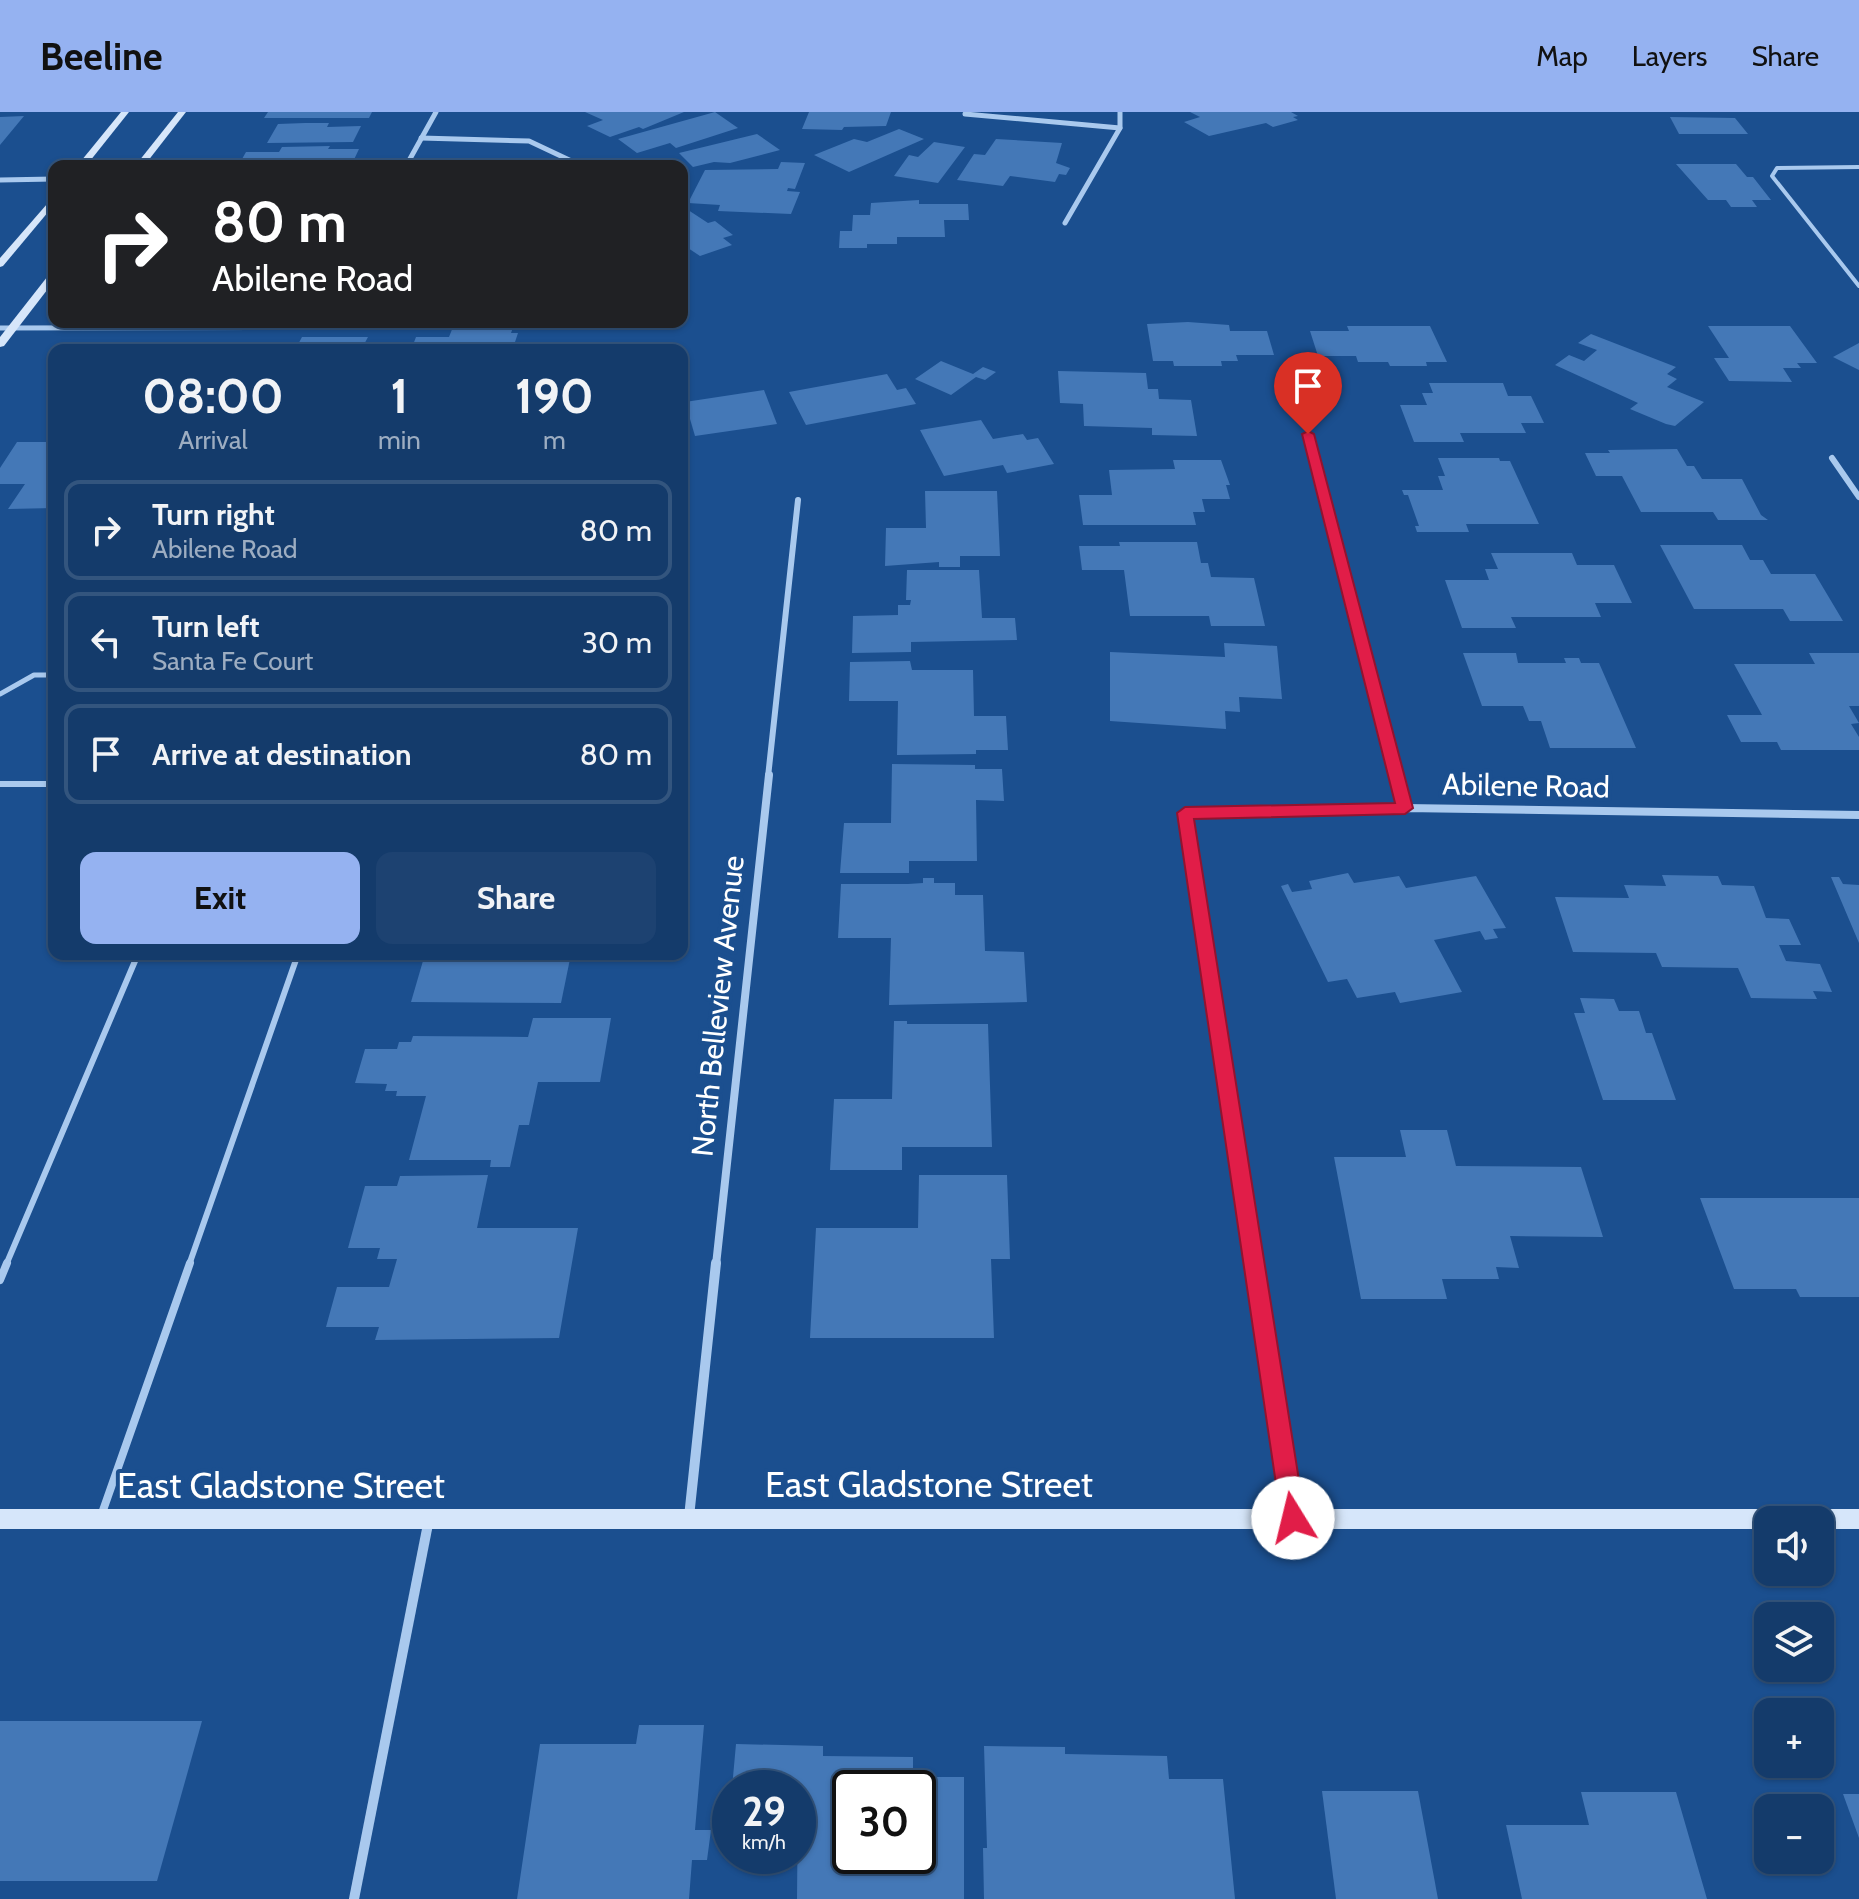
<!DOCTYPE html>
<meta charset="utf-8">
<style>
body{margin:0;font-family:Cabin,sans-serif;background:#1d4271;color:#f1f3f6;height:100vh;display:flex;flex-direction:column;font-size:30px;white-space:nowrap}
*{box-sizing:border-box;margin:0}
p{font-size:26px;color:#9dadc1}
.icon{flex:none;width:44px;height:44px;fill:none;stroke:currentColor;stroke-width:2;stroke-linecap:round;stroke-linejoin:round}
.map{position:relative;flex:1;overflow:hidden}
.panel{position:absolute;left:48px;top:232px;width:640px;height:616px;display:flex;flex-direction:column;background:#143b6b;border-radius:16px;box-shadow:0 2px 6px #0004,0 0 0 2px #33557e}
.panel>*{flex:none}
.hud{position:absolute;left:48px;top:48px;width:640px;height:168px;border-radius:16px;box-shadow:0 2px 6px #0004,0 0 0 2px #33557e;background:#202124;color:#fff;overflow:hidden}
.tools{position:absolute;left:1754px;top:1394px;display:grid;gap:16px}
.tools a{display:grid;place-items:center;width:80px;height:80px;border-radius:16px;background:#143b6b;box-shadow:0 2px 6px #0004,0 0 0 2px #33557e;font-size:40px}
.speed{position:absolute;left:712px;top:1658px;display:flex;gap:16px;font-size:40px;font-weight:700;text-align:center}
.speed>*{display:grid;place-content:center;width:104px;height:104px;border-radius:50%;background:#143b6b;box-shadow:0 2px 6px #0004,0 0 0 2px #33557e;line-height:1}
.speed small{font-size:20px;font-weight:400}
.speed .limit{border:4px solid #111;border-radius:12px;background:#fff;color:#111}
.pin{position:absolute;display:grid;place-items:center;width:68px;height:68px;color:#fff;margin:-82px -34px;border-radius:50% 50% 50% 0;rotate:-45deg;box-shadow:0 0 8px #0007}
.pin .icon{rotate:45deg}
.me{position:absolute;width:88px;margin:-44px;rotate:351deg;stroke-linejoin:round;filter:drop-shadow(0 0 6px #0008)}
.turn{display:flex;align-items:center;gap:28px;height:168px;padding:0 32px;font-size:36px}
.turn .icon{width:104px;height:104px;stroke-width:2.5}
.turn b{display:block;font-size:56px;line-height:68px}
.eta{display:flex;justify-content:space-evenly;align-items:center;height:136px;text-align:center}
.eta b{font-size:48px;font-weight:700;line-height:56px}
.cta{display:flex;gap:16px;margin-top:auto;padding:16px 32px}
.cta a{flex:1;height:92px;border-radius:16px;background:#95b2f1;color:#111;font-size:32px;font-weight:700;line-height:92px;text-align:center}
.cta a+a{background:#1d4271;color:#f1f3f6}
ul{padding:0;list-style:none}
li{display:flex;align-items:center;gap:24px;height:100px;margin:0 16px 12px;padding:0 16px;border:4px solid #33557e;border-radius:16px}
li div{flex:1}
li b{display:block;font-size:30px}
li em{font-style:normal}
header{display:flex;align-items:center;gap:48px;box-sizing:border-box;height:112px;padding:0 40px;background:#95b2f1;color:#111}
header strong{font-size:38px}
nav{display:flex;gap:44px;margin-inline-start:auto;font-size:28px}
.map>svg:first-child{display:block}
.building{fill:#4478b7;fill-rule:evenodd}
.lines{fill:none;stroke-linecap:round;stroke-linejoin:round}
.lane-far3{stroke:#a9c9ee;stroke-width:4}
.lane-far2{stroke:#a9c9ee;stroke-width:5}
.lane-far1{stroke:#a9c9ee;stroke-width:6}
.lane{stroke:#a9c9ee;stroke-width:8}
.street-far3{stroke:#a9c9ee;stroke-width:5}
.street-far2{stroke:#a9c9ee;stroke-width:6}
.street-far1{stroke:#a9c9ee;stroke-width:8}
.street{stroke:#a9c9ee;stroke-width:10}
.secondary{fill:#d6e6fa;fill-rule:evenodd}
.route{fill:#e11d48;stroke:#92132f;stroke-width:2}
.labels{text-anchor:middle;stroke-width:8;stroke-linejoin:round;paint-order:stroke}
.street-label{font-size:30px;fill:#fff;stroke:#1b4f8f}
.near-street-label{font-size:36px;fill:#fff;stroke:#1b4f8f}
</style>
<header>
<strong>Beeline</strong>
<nav><a>Map</a><a>Layers</a><a>Share</a></nav>
</header>
<div class="map">
<svg width="1859" height="1787" viewBox="0 0 1859 1787">
<rect width="100%" height="100%" fill="#1b4f8f"/>
<g class="building">
<polygon points="268,0 372,0 369,6 264,6"/>
<polygon points="585,0 684,0 643,17 639,15 610,25 587,14 603,8"/>
<polygon points="715,0 738,16 676,36 670,31 637,41 618,27"/>
<polygon points="809,0 891,0 886,14 844,15 842,18 802,17"/>
<polygon points="1190,0 1291,0 1298,4 1293,5 1298,8 1273,15 1266,11 1209,24 1184,10 1200,5"/>
<polygon points="24,4 0,33 0,5"/>
<polygon points="1670,5 1735,6 1748,22 1679,22"/>
<polygon points="305,11 329,11 327,15 361,14 353,30 267,31 278,12"/>
<polygon points="899,17 924,27 849,60 814,43 854,27 867,30"/>
<polygon points="757,22 780,38 730,51 714,50 693,55 679,41"/>
<polygon points="996,27 1062,31 1056,51 1070,56 1066,63 1059,62 1055,70 1010,64 1003,74 957,68 974,42 985,43"/>
<polygon points="934,30 965,35 938,71 894,64 909,43 918,45"/>
<polygon points="330,34 328,37 359,37 351,54 238,54 246,40 279,40 282,35"/>
<polygon points="511,46 510,54 471,54 472,48"/>
<polygon points="781,50 805,51 795,77 788,76 787,79 800,80 791,102 718,99 720,93 688,91 705,58 778,57"/>
<polygon points="1676,52 1736,52 1747,65 1753,65 1771,88 1752,88 1757,95 1731,95 1726,88 1708,88"/>
<polygon points="919,88 919,92 968,92 969,108 944,108 945,125 897,125 897,132 867,132 867,136 839,136 840,119 852,119 853,103 870,103 871,91"/>
<polygon points="682,94 708,111 715,109 733,123 723,126 732,133 700,144 682,132"/>
<polygon points="455,210 515,210 511,221 518,221 513,236 504,238 411,238 416,225 449,225"/>
<polygon points="1188,210 1229,213 1230,219 1267,219 1274,243 1236,243 1238,249 1221,249 1222,254 1174,254 1173,249 1153,249 1147,212"/>
<polygon points="1347,214 1430,214 1447,250 1426,250 1427,254 1390,254 1388,250 1358,250 1356,244 1318,244 1310,219 1349,219"/>
<polygon points="1708,214 1790,214 1817,251 1797,251 1801,256 1783,256 1792,270 1729,269 1714,246 1729,246"/>
<polygon points="1591,222 1676,255 1667,262 1677,267 1667,275 1704,290 1675,314 1666,312 1630,297 1638,291 1555,253 1569,243 1584,249 1597,238 1578,231"/>
<polygon points="302,225 368,225 361,238 295,238"/>
<polygon points="1859,231 1859,258 1833,245"/>
<polygon points="941,249 973,262 983,255 996,260 985,268 976,265 951,283 915,267"/>
<polygon points="1058,259 1146,261 1148,277 1158,277 1159,287 1191,288 1197,324 1152,323 1152,316 1084,314 1083,292 1060,291"/>
<polygon points="887,262 897,278 906,276 916,292 806,313 789,280"/>
<polygon points="1429,271 1503,271 1508,284 1531,284 1544,311 1521,311 1526,321 1460,321 1464,330 1414,330 1400,293 1427,293 1422,281 1433,281"/>
<polygon points="764,278 777,312 695,324 685,290"/>
<polygon points="981,308 993,327 1023,322 1027,328 1038,326 1054,352 1007,361 1003,353 944,364 920,318"/>
<polygon points="17,330 54,330 54,396 8,397 25,372 0,372 0,356"/>
<polygon points="1677,337 1687,354 1694,354 1702,367 1742,367 1761,403 1768,408 1718,408 1713,400 1641,400 1622,364 1596,364 1585,341 1610,341 1608,338"/>
<polygon points="1438,346 1499,346 1500,349 1510,349 1539,412 1466,412 1469,420 1417,420 1415,414 1419,414 1408,383 1404,383 1402,378 1443,378 1438,364 1445,364"/>
<polygon points="1173,348 1221,348 1230,373 1226,373 1230,387 1202,387 1205,400 1193,400 1196,413 1083,413 1079,383 1112,383 1109,358 1175,357"/>
<polygon points="925,379 997,379 1000,444 960,444 960,455 939,455 939,450 885,454 886,416 926,416"/>
<polygon points="1119,430 1197,430 1201,451 1208,451 1211,465 1254,466 1265,514 1211,514 1209,504 1130,504 1124,458 1082,458 1079,434 1120,434"/>
<polygon points="1660,433 1742,433 1750,448 1763,448 1771,462 1815,462 1843,509 1790,509 1783,497 1694,497"/>
<polygon points="1491,441 1572,441 1577,453 1614,453 1632,491 1595,491 1601,505 1511,505 1516,516 1462,516 1445,468 1489,468 1485,457 1498,457"/>
<polygon points="907,458 979,458 982,506 1015,506 1017,528 911,530 911,540 852,541 853,504 898,503 898,493 910,493 911,488 906,488"/>
<polygon points="1224,531 1277,534 1282,587 1239,585 1240,600 1225,599 1226,617 1110,609 1110,540 1225,545"/>
<polygon points="1463,541 1516,541 1518,551 1566,551 1564,546 1579,546 1581,551 1599,551 1636,636 1550,636 1541,609 1529,609 1523,594 1482,594"/>
<polygon points="1809,541 1859,541 1859,594 1849,594 1859,611 1851,612 1859,625 1859,638 1781,638 1777,630 1741,630 1727,603 1762,603 1734,552 1815,552"/>
<polygon points="910,549 912,558 973,558 974,604 1006,604 1008,638 976,638 976,642 897,643 898,589 849,589 850,550"/>
<polygon points="892,652 975,653 975,657 1002,657 1004,689 976,688 977,749 909,749 909,761 840,761 844,711 891,711"/>
<polygon points="1348,761 1354,771 1399,764 1406,776 1476,764 1506,816 1493,817 1498,826 1485,828 1480,819 1434,828 1462,880 1400,891 1395,880 1357,886 1347,867 1328,870 1281,774 1288,772 1292,780 1312,777 1309,769"/>
<polygon points="1662,763 1718,764 1722,773 1754,774 1766,806 1789,807 1801,833 1779,833 1786,849 1820,852 1832,880 1813,879 1817,887 1751,886 1738,856 1662,855 1656,841 1573,840 1555,785 1629,786 1624,773 1666,774"/>
<polygon points="1831,765 1839,765 1843,772 1859,773 1859,831"/>
<polygon points="923,766 934,766 934,771 955,771 955,783 983,783 985,839 1024,840 1027,890 889,893 891,826 838,826 841,772 908,772 923,771"/>
<polygon points="425,842 571,842 561,891 411,890"/>
<polygon points="1580,886 1614,887 1619,899 1639,899 1646,921 1652,921 1676,988 1603,988 1574,901 1585,901"/>
<polygon points="533,906 611,906 600,970 538,970 529,1013 519,1013 510,1055 490,1055 491,1048 409,1048 426,984 396,984 397,979 385,979 387,972 355,971 365,937 397,937 399,930 411,930 413,924 528,925"/>
<polygon points="894,909 907,909 907,912 988,912 992,1035 902,1035 902,1058 830,1058 834,987 892,987"/>
<polygon points="1400,1018 1447,1018 1456,1054 1581,1055 1603,1125 1510,1124 1519,1156 1496,1155 1499,1167 1442,1167 1447,1187 1361,1187 1334,1045 1406,1045"/>
<polygon points="488,1063 477,1116 578,1116 559,1226 375,1228 379,1215 326,1215 337,1175 389,1175 397,1147 377,1147 380,1136 348,1136 365,1074 397,1074 400,1064"/>
<polygon points="919,1063 1007,1063 1010,1147 991,1147 994,1226 810,1226 816,1116 918,1116"/>
<polygon points="1700,1086 1859,1086 1859,1185 1800,1185 1796,1177 1734,1177"/>
<polygon points="0,1609 202,1609 157,1769 0,1769"/>
<polygon points="639,1613 704,1613 695,1718 711,1718 707,1748 692,1748 689,1787 517,1787 540,1632 636,1632"/>
<path d="M736 1632 823 1634V1644L913 1645V1665H964V1787H797L798 1676H732ZM850 1676H918V1744H850Z"/>
<polygon points="984,1634 1065,1635 1065,1642 1167,1644 1169,1667 1223,1667 1235,1787 984,1787 983,1736 987,1736"/>
<polygon points="1322,1679 1418,1679 1438,1787 1336,1787"/>
<polygon points="1581,1680 1676,1680 1707,1787 1522,1787 1506,1713 1589,1713"/>
<polygon points="1843,1682 1859,1682 1859,1726"/>
</g>
<g class="lines">
<polyline class="lane-far3" points="1859,55 1777,56 1772,64 1859,174"/>
<polyline class="lane-far2" points="0,582 34,563 54,563"/>
<g class="lane-far1">
<polyline points="0,672 54,672"/>
<polyline points="6,1153 138,842"/>
<polyline points="189,1153 298,842"/>
</g>
<g class="lane">
<polyline points="0,1168 7,1151"/>
<polyline points="101,1404 190,1151"/>
</g>
<g class="street-far3">
<polyline points="965,2 1120,16"/>
<polyline points="421,26 529,29 582,54"/>
<polyline points="406,54 436,0"/>
<polyline points="0,68 54,67"/>
<polyline points="1065,111 1120,16 1120,0"/>
<polyline points="0,216 428,215"/>
</g>
<g class="street-far2">
<polyline points="1308,322 1397,665"/>
<polyline points="1832,346 1859,385"/>
<polyline points="768,665 798,388"/>
</g>
<g class="street-far1">
<polyline points="1396,663 1405,696"/>
<polyline points="716,1153 769,663"/>
<polyline points="1254,1153 1185,701 1405,696 1859,703"/>
</g>
<g class="street">
<polyline points="1254,1151 1293,1405"/>
<polyline points="689,1405 716,1151"/>
<polyline points="354,1787 429,1407"/>
</g>
<g class="secondary">
<polygon points="121,0 129,0 86,54 77,54"/>
<polygon points="178,0 186,0 144,54 135,54"/>
<polygon points="54,84 54,93 3,154 0,155 0,146"/>
<polygon points="54,159 54,169 4,234 0,235 0,225 51,160"/>
<polygon points="0,1397 1859,1397 1859,1417 1820,1417 1820,1408 1768,1408 1768,1417 0,1417"/>
</g>
</g>
<polygon class="route" points="1308,319 1314,322 1413,696 1405,702 1194,707 1305,1406 1301,1414 1293,1418 1285,1414 1281,1406 1177,701 1185,695 1395,691 1302,322"/>
<g class="labels">
<g class="street-label">
<text transform="translate(1526 674) rotate(1)" y="10">Abilene Road</text>
<text transform="translate(718 894) rotate(-84)" y="10">North Belleview Avenue</text>
</g>
<g class="near-street-label">
<text x="929" y="1385">East Gladstone Street</text>
<text x="281" y="1386">East Gladstone Street</text>
</g>
</g>
</svg>
<div class="tools">
<a><svg class="icon" aria-label="sound" viewBox="0 0 24 24"><path d="M4 9h4l5-4v14l-5-4H4zM17 9q2 3 0 6"/></svg></a>
<a><svg class="icon" aria-label="layers" viewBox="0 0 24 24"><path d="M12 4l9 5-9 5-9-5zM3 14l9 5 9-5"/></svg></a>
<a>+</a>
<a>−</a>
</div>
<div class="speed"><div>29<small>km/h</small></div><div class="limit">30</div></div>
<div class="pin" style="left:1308px;top:322px;background:#d93025"><svg class="icon" aria-label="arrive" viewBox="0 0 24 24"><path d="M6 21V4h12l-3 4 3 4H6"/></svg></div>
<svg class="me" style="left:1293px;top:1406px" viewBox="-20 -20 40 40"><circle r="19" fill="#fff"/><path d="M0-13L10 11 0 6-10 11z" fill="#e11d48"/></svg>
<div class="hud">
<div class="turn"><svg class="icon" aria-label="right" viewBox="0 0 24 24"><path d="M7 20v-9h11M14 6l5 5-5 5"/></svg><div><b>80 m</b>Abilene Road</div></div>
</div>
<section class="panel">
<div class="eta">
<div><b>08:00</b><p>Arrival</p></div>
<div><b>1</b><p>min</p></div>
<div><b>190</b><p>m</p></div>
</div>
<ul>
<li><svg class="icon" aria-label="right" viewBox="0 0 24 24"><path d="M7 20v-9h11M14 6l5 5-5 5"/></svg><div><b>Turn right</b><p>Abilene Road</p></div><em>80 m</em></li>
<li><svg class="icon" aria-label="left" viewBox="0 0 24 24"><path d="M17 20v-9H6M10 6l-5 5 5 5"/></svg><div><b>Turn left</b><p>Santa Fe Court</p></div><em>30 m</em></li>
<li><svg class="icon" aria-label="arrive" viewBox="0 0 24 24"><path d="M6 21V4h12l-3 4 3 4H6"/></svg><div><b>Arrive at destination</b></div><em>80 m</em></li>
</ul>
<div class="cta"><a>Exit</a><a>Share</a></div>
</section>
</div>
